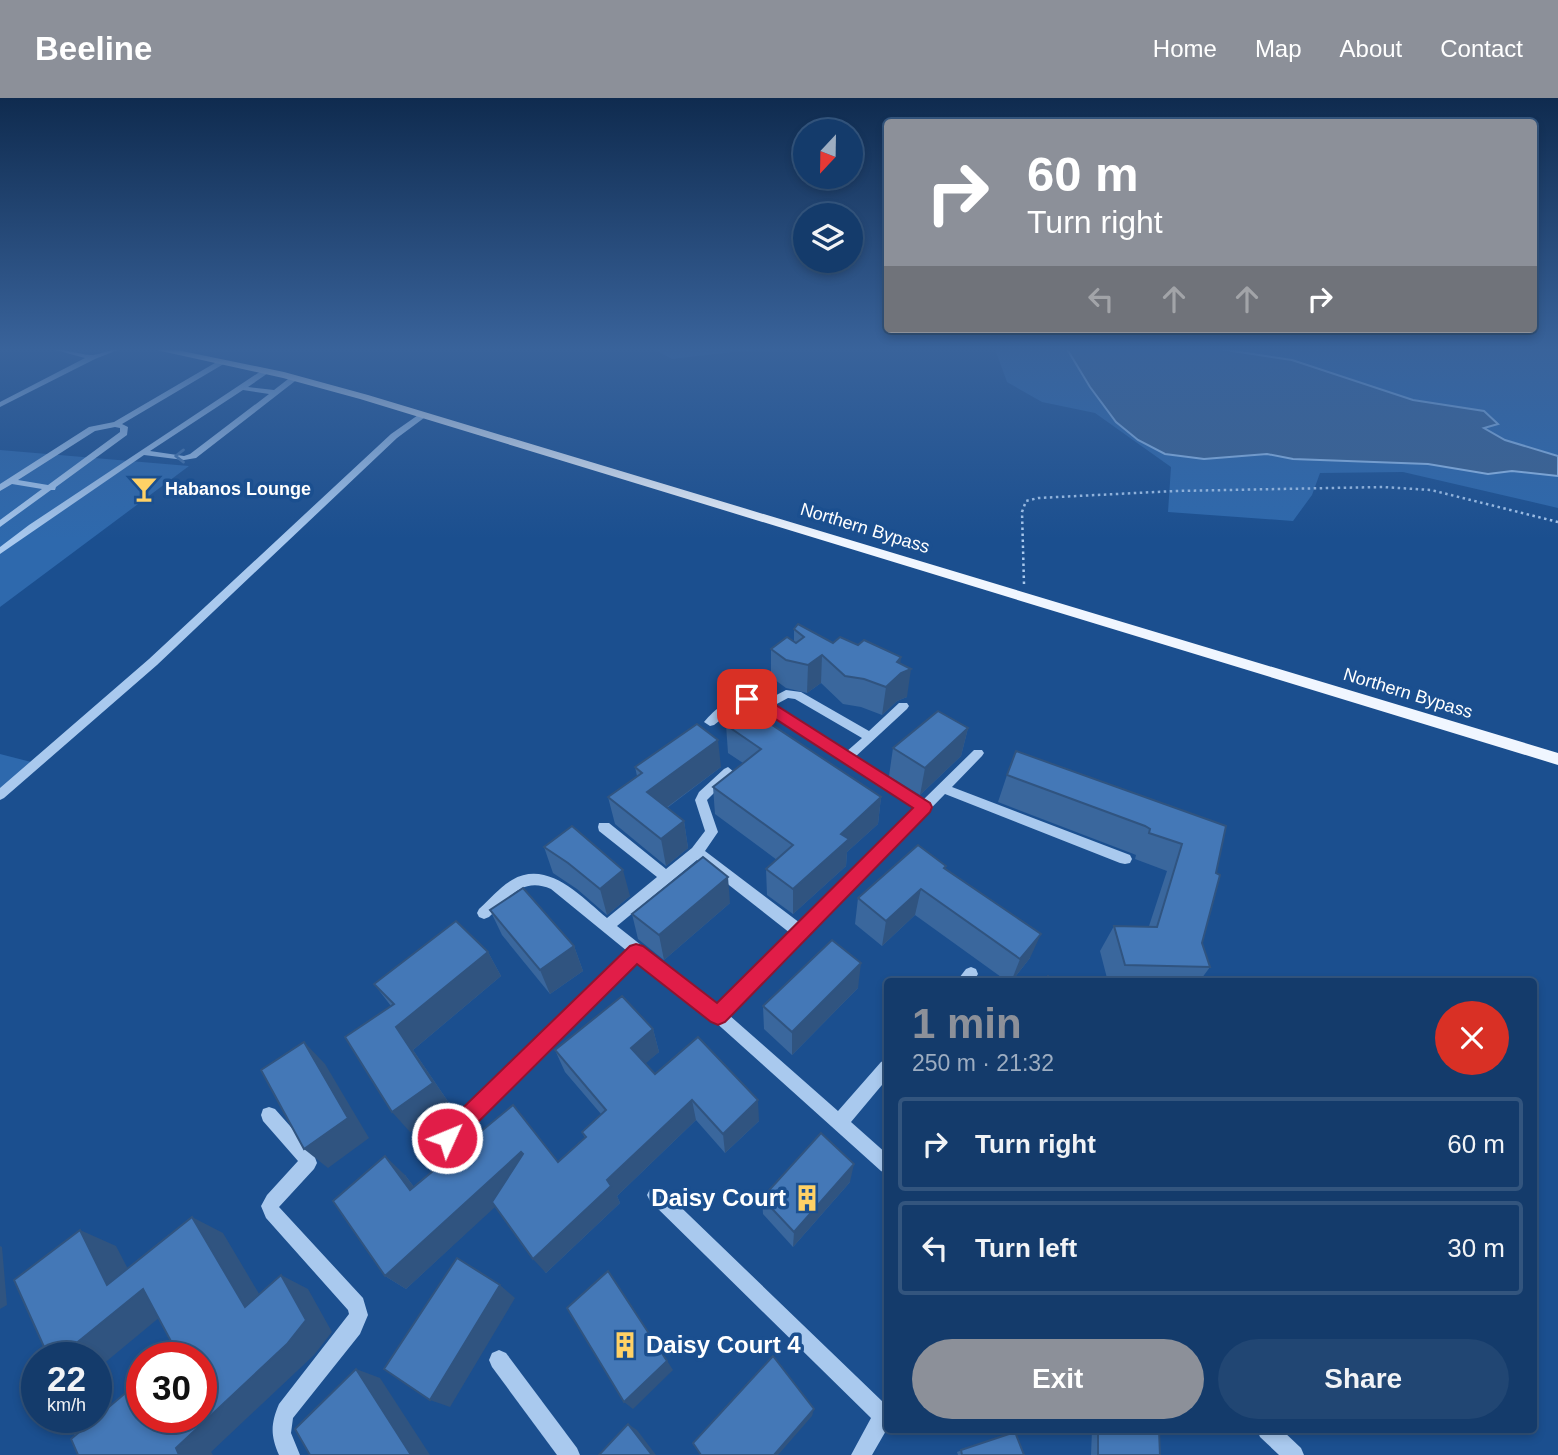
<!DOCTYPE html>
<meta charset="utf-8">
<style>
body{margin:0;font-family:Arial,sans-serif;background:#214673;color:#f1f3f6;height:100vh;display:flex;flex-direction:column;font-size:26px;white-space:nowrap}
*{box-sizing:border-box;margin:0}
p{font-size:23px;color:#9dadc1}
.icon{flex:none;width:38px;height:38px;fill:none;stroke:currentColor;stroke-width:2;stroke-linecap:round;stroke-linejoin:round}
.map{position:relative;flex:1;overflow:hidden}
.panel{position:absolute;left:884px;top:880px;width:653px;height:455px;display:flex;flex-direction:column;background:#143b6b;border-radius:7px;box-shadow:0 4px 10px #0003,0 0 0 2px #33557e}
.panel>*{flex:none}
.top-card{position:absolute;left:884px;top:21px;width:653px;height:214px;border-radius:7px;box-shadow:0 4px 10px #0003,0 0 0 2px #33557e;background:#8c9099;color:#fff;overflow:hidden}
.needle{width:46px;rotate:202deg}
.buttons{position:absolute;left:793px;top:21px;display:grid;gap:14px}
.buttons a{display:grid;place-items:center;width:70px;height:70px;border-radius:50%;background:#143b6b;box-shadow:0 4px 10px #0003,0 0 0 2px #33557e;font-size:35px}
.speed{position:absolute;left:21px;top:1244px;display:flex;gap:14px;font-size:35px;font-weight:700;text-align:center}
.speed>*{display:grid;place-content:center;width:91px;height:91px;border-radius:50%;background:#143b6b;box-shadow:0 4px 10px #0003,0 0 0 2px #33557e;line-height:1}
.speed small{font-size:18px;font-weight:400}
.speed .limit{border:10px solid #d22;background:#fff;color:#111}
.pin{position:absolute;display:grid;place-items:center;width:60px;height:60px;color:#fff;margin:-30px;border-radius:14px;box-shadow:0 4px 10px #0006}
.me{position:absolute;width:77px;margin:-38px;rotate:46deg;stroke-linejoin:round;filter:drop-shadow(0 0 5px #0008)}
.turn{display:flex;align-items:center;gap:24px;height:147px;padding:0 28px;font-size:32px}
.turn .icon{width:91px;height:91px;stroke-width:2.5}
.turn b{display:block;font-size:49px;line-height:60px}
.lanes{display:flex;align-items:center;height:66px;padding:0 28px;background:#0003;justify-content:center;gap:35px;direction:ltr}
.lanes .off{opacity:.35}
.round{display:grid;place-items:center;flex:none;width:74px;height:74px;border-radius:37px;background:#214673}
.head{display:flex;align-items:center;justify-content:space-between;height:119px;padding:0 28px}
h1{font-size:42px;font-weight:800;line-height:52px;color:#8c9099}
.primary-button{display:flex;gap:14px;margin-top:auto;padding:14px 28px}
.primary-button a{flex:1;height:80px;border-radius:42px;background:#8c9099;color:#fff;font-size:28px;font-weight:800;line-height:80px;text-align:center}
.primary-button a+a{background:#214673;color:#f1f3f6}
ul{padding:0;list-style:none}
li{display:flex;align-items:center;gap:21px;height:94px;margin:0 14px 10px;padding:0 14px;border:4px solid #33557e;border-radius:7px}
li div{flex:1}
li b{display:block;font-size:26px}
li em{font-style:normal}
header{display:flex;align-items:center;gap:42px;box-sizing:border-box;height:98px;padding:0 35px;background:#8c9099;color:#fff}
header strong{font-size:33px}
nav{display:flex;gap:38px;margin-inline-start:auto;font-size:24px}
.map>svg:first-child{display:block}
.green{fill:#2e69ad}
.water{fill:#3c6290;stroke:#9cc4f0;stroke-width:2}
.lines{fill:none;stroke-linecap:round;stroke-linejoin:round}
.path{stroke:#a9c9ee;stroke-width:2.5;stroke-dasharray:2.5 3.5;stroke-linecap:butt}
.minor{fill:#a9c9ee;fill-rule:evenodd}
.major{fill:#f0f6ff;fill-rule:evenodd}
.wall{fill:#3a679d}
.shaded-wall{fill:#305480}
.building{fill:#4478b7;stroke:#305480;stroke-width:2}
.oneway{stroke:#4674ac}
.route{fill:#e11d48;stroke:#92132f;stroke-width:2}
.labels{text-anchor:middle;stroke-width:7;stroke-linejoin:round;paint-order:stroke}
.far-poi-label{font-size:18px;font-weight:bold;fill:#fff;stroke:#1b4f8f;text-anchor:start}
.far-street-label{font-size:18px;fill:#fff;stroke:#1b4f8f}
.near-poi-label{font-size:24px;font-weight:bold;fill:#fff;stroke:#1b4f8f;text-anchor:end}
</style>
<header>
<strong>Beeline</strong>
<nav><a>Home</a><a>Map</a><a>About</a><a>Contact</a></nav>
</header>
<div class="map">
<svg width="1558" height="1357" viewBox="0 0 1558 1357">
<rect width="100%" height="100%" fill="#1b4f8f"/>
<g class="green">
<polygon points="653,251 858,251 741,253 672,261"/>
<polygon points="995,251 1558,251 1558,410 1403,374 1320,375 1312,397 1293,423 1168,414 1171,369 1095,315 1042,304 1007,284"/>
<polygon points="0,352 189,368 0,509"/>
<polygon points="0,656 35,665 0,698"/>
</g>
<polygon class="water" points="1067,251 1220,251 1292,262 1413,302 1484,313 1498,326 1484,330 1505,342 1558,358 1558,378 1512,373 1488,376 1428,366 1293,361 1267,356 1204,361 1165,356 1138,342 1116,324 1090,289"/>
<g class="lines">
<polyline class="path" points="1024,486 1022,414 1026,403 1038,400 1175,393 1383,389 1431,392 1558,424"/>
<g class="minor">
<path d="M52 251C65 251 80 257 92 257 102 256 110 251 120 251L95 261 0 309V304L85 260Z"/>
<path d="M220 262 227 264 122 326 128 329 127 337 56 389 55 392H51L0 429V422L42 391 12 386 0 393V386L89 329 114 324ZM115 329 120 330V334L48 387 18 382 95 333Z"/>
<path d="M264 271 271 273 248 289 274 292 292 278 299 280 196 360 184 362 144 357 0 456V449L29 427ZM243 292 269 296 190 356 184 358 150 353Z"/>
<polygon points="421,315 428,317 397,340 157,567 4,700 0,702 0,690 149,561 391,336"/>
<path d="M786 592 801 594 869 633 899 605H907L909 608 907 611 855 659 923 702 974 652H982L984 655 982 658 952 689 1130 757 1132 761 1130 765 1125 766 1120 765 945 696 729 917 838 1013 881 964 887 961V981L851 1024 887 1056V1076L881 1073 713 922 638 862 453 1046 447 1048 441 1046 439 1040 441 1034 627 853 551 791C522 778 508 801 489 819L484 821 479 819 477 815 479 811C490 801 500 789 512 782 548 761 581 799 607 820L657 779 599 733 598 729 599 725H609L666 771 692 750 705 733 695 702 699 694 724 671 728 669 734 674 732 677 707 702 718 734 705 753 800 825 916 710 753 606 740 607 714 627 710 628 704 624C718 607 743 589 765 603ZM788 600 795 601 862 640 846 654 773 608ZM697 762 790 835 717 907 617 828Z"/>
<polygon points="971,869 976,871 978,876 973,884 956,884 966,871"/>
<path d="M269 1009 275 1011 313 1054 317 1065 314 1071 279 1109 363 1200 368 1217 360 1236 293 1320 291 1335 300 1357H279C270 1337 271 1325 279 1306L349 1216 348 1212 266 1120 261 1108 267 1097 298 1063 263 1023 261 1017 263 1011Z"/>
<polygon points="656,1088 662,1091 883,1304 887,1302 887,1331 872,1357 851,1357 871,1320 650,1103 647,1097 650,1091"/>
<polygon points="499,1252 506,1255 577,1350 580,1357 557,1357 492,1269 489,1262 492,1255"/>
<polygon points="66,1320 87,1320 108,1357 86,1357"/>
<polygon points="1257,1332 1282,1332 1301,1350 1304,1357 1279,1357 1260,1339"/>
</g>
<polygon class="major" points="152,251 172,251 284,274 368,297 1558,655 1558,667 360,301 283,280"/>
</g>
<g class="wall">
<polygon points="794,531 833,545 900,566 907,599 897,603 882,617 861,609 843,606 821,585 807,595 786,590 771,579 771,551 794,543"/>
<polygon points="726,627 881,699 878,726 847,754 846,768 793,816 767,797 766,771 777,762 715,716 713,689 743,665 728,655"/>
<polygon points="968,630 961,658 920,697 889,678 893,650"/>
<polygon points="635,669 721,669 667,710 684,723 688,750 666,768 615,726 608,699 637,678"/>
<polygon points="1007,677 1226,728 1202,845 1210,869 1199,884 1108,884 1100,853 1114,828 1149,828 1167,773 1135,761 1136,757 1131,755 998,704"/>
<polygon points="544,749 630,798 607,817 577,791 553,775"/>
<polygon points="945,771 1030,860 1011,884 1008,884 915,817 882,848 855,826 858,800"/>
<polygon points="730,805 664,862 638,841 632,816"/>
<polygon points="490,812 574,848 583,873 550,896 502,837"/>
<polygon points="488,854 501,878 413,952 449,1005 410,1034 391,908 374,886"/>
<polygon points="858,890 792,957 764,931 763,908"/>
<polygon points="653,931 659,954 645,965 655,976 759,1023 725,1055 696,1022 617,1098 620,1105 546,1175 495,1108 406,1191 385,1178 405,1077 414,1089 513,1007 558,1064 585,1040 582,1034 601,1016 565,974 555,952"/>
<polygon points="850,1084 793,1149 763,1116 762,1100"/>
<polygon points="1092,1332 1159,1332 1160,1357 1091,1357"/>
<polygon points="1015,1334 1024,1357 958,1357 957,1354"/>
</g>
<g class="shaded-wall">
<polygon points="822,557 821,585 807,595 808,567"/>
<polygon points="901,559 899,577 901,575 911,571 907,599 897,603 882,617 886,589 897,564"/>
<polygon points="968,630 961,658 920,697 925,670"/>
<polygon points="718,642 721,669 651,721 647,694"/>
<polygon points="881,699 878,726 847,754 846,768 793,816 793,791 841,736"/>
<polygon points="684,723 688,750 666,768 661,741"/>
<polygon points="623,772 630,798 607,817 600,791"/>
<polygon points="728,779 730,805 664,862 659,837"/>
<polygon points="921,791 915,817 882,848 886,823"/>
<polygon points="1041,836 1030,860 1011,884 1020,861"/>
<polygon points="574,848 583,873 550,896 540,872"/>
<polygon points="488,854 501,878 413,952 449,1005 410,1034 392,1014 396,929"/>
<polygon points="861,865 858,890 792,957 792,934"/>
<polygon points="653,931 659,954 638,972 631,950"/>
<polygon points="304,944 325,966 369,1040 328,1070 304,1051"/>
<polygon points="692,1002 696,1022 617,1098 620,1105 546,1175 533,1161 607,1082"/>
<polygon points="758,1002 759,1023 725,1055 723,1036"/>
<polygon points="521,1054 534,1073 406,1191 385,1178"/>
<polygon points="385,1058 405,1077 429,1109 410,1092"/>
<polygon points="854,1066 850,1084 793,1149 794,1134"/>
<polygon points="192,1119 223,1135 274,1221 245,1209"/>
<polygon points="80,1132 116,1148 140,1194 143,1191 178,1204 96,1272 96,1260 58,1260 107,1187"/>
<polygon points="0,1148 2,1149 7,1207 0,1211"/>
<polygon points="281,1177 308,1191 332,1234 314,1257 211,1354 213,1357 179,1357 176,1350"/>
<polygon points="500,1187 515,1200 450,1309 430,1302"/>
<polygon points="618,1187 673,1272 633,1311 624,1304"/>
<polygon points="356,1271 380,1280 430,1357 411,1357"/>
<polygon points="814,1311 812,1318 778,1357 774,1357"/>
<polygon points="628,1326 637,1332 656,1357 652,1357"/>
</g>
<g class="building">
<polygon points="798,526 833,545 840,539 858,547 864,542 901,559 897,564 911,571 901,575 886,589 864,581 845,578 822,557 808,567 786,562 771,551 787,539 796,545 804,539 794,531"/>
<polygon points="748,611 881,699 841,736 849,741 793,791 766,771 793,747 713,689 761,651 726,627"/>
<polygon points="938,613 968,630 925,670 893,650"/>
<polygon points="697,626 718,642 647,694 684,723 661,741 608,699 642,675 635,669"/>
<polygon points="1016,653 1226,728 1216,775 1220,777 1202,845 1210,869 1125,867 1114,828 1157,829 1182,746 1149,735 1150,731 1145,728 1007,677"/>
<polygon points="572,728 623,772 600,791 568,765 544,749"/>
<polygon points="918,747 946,768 944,770 1041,836 1020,861 921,791 886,823 858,800"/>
<polygon points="703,759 728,779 659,837 632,816"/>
<polygon points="523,790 574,848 540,872 490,812"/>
<polygon points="456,823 488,854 396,929 433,985 392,1014 345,939 394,906 374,886"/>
<polygon points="832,842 861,865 792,934 763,908"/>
<polygon points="1048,878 1058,884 1044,884"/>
<polygon points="622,898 653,931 631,950 655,976 698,939 758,1002 723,1036 692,1002 607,1082 611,1088 533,1161 492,1104 523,1056 521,1054 385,1178 333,1103 385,1058 410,1092 513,1007 558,1064 586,1039 582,1034 606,1012 555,952"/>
<polygon points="304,944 348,1020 304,1051 261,972"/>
<polygon points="821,1035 854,1066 794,1134 762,1100"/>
<polygon points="192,1119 245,1209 281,1177 306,1222 287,1246 176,1350 179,1357 78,1357 71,1341 142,1281 142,1320 201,1320 201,1260 180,1260 143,1191 58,1260 49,1260 14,1182 80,1132 107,1187"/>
<polygon points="457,1160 500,1187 430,1302 384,1271"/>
<polygon points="608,1173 667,1263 624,1304 567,1210"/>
<polygon points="773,1258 814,1311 774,1357 701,1357 693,1345"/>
<polygon points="356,1271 411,1357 310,1357 295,1331"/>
<polygon points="628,1326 652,1357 599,1357"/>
<polygon points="1098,1332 1159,1332 1160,1357 1098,1357"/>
<polygon points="1015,1334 1024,1357 962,1357 961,1352"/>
</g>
<defs><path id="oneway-chevron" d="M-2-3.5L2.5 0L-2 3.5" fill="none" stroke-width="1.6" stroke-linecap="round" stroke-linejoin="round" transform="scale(1.75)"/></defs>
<use class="oneway" href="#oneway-chevron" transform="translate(180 358) rotate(180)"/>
<linearGradient id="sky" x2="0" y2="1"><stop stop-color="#0f2b4f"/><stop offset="0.57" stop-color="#39639b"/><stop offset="1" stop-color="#39639b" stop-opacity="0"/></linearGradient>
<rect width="1558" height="441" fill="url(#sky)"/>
<polygon class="route" points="747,596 771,604 930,705 932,709 930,714 725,924 718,927 711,924 637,866 455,1047 447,1051 440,1047 436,1040 440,1032 630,848 636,846 643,848 717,905 913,710 760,611 742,604 740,601 742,597"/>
<defs>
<symbol id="bar-bare" viewBox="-9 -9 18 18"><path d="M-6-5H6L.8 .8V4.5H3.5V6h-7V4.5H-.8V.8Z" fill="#ffd166" stroke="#1b4f8f" stroke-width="2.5" paint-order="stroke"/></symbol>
<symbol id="building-bare" viewBox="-9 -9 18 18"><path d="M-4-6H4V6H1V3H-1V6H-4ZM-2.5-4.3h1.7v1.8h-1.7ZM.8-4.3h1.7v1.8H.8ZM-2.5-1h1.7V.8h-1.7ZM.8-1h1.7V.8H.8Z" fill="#ffd166" stroke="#1b4f8f" stroke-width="2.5" paint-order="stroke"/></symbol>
</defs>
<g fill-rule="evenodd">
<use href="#bar-bare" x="125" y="372" width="38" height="38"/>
<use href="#building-bare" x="788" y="1081" width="38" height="38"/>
<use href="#building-bare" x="606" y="1228" width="38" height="38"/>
</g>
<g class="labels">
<g class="far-poi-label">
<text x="165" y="397">Habanos Lounge</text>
</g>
<g class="far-street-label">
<text transform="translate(865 430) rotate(17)" y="6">Northern Bypass</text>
<text transform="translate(1408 595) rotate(17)" y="6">Northern Bypass</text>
</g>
<g class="near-poi-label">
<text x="786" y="1108">Daisy Court</text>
<text x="646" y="1255" text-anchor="start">Daisy Court 4</text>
</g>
</g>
</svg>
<div class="buttons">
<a><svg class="needle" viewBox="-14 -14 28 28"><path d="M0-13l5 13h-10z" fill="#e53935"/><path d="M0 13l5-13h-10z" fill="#9dadc1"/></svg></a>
<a><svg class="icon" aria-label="layers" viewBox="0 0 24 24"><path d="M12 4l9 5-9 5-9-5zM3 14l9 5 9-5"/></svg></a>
</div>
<div class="speed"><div>22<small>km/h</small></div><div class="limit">30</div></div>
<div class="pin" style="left:747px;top:601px;background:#d93025"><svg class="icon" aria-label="arrive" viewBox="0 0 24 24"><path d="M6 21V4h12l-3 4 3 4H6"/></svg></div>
<svg class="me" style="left:447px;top:1040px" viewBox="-20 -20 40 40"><circle r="17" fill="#e11d48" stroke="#fff" stroke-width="3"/><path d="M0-11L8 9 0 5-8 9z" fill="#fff"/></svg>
<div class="top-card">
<div class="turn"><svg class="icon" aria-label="right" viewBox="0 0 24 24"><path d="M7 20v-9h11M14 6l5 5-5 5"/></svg><div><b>60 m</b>Turn right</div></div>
<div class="lanes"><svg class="icon off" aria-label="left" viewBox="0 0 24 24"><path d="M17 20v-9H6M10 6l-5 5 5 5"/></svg><svg class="icon off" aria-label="ahead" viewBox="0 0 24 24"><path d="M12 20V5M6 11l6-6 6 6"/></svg><svg class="icon off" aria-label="ahead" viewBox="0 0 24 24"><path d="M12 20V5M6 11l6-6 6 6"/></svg><svg class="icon" aria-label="right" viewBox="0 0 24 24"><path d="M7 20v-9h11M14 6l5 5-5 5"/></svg></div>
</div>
<section class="panel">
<div class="head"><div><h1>1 min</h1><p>250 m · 21:32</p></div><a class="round" style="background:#d93025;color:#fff"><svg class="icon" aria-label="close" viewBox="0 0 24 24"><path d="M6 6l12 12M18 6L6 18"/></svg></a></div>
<ul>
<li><svg class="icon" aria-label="right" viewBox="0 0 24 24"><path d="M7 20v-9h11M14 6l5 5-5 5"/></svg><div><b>Turn right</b></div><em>60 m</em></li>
<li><svg class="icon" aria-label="left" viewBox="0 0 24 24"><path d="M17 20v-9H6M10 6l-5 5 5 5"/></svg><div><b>Turn left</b></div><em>30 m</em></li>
</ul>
<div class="primary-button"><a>Exit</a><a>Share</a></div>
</section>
</div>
